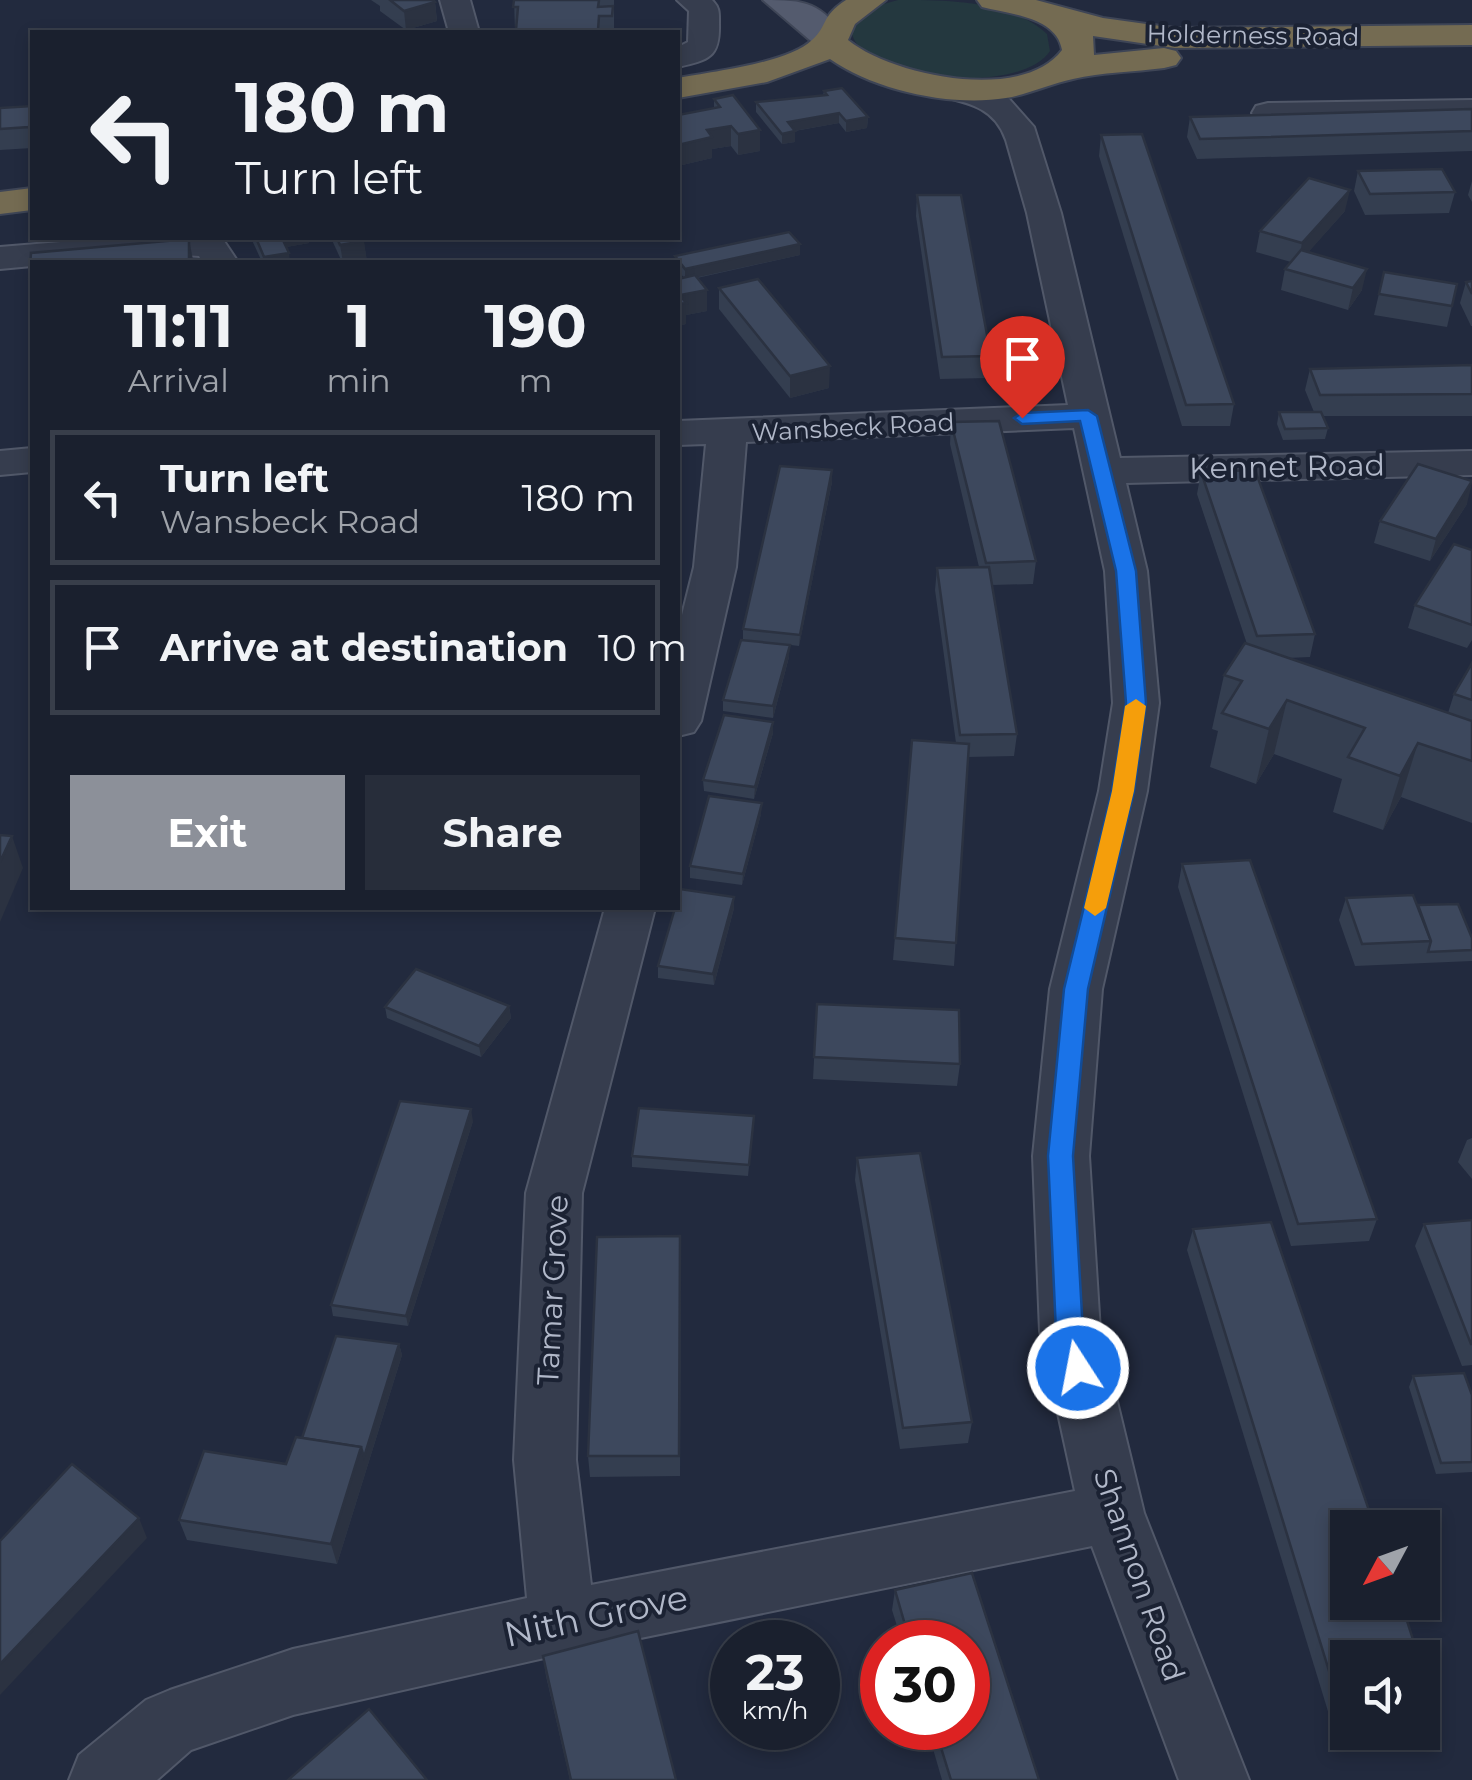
<!DOCTYPE html>
<style>
body{margin:0;font-family:Montserrat,sans-serif;background:#272d3a;color:#f1f3f6;height:100vh;display:flex;flex-direction:column;font-size:38px;white-space:nowrap}
*{box-sizing:border-box;margin:0}
p{font-size:32px;color:#9fa3aa}
.icon{flex:none;width:55px;height:55px;fill:none;stroke:currentColor;stroke-width:2;stroke-linecap:round;stroke-linejoin:round}
.map{position:relative;flex:1;overflow:hidden}
.sheet{position:absolute;left:30px;top:260px;width:650px;height:650px;display:flex;flex-direction:column;background:#1a202e;border-radius:0px;box-shadow:0 5px 15px #0003,0 0 0 2px #383e4a}
.sheet>*{flex:none}
.top-card{position:absolute;left:30px;top:30px;width:650px;height:210px;border-radius:0px;box-shadow:0 5px 15px #0003,0 0 0 2px #383e4a;background:#1a202e;color:#f1f3f6;overflow:hidden}
.needle{width:65px;rotate:229deg}
.buttons{position:absolute;left:1330px;top:1510px;display:grid;gap:20px}
.buttons a{display:grid;place-items:center;width:110px;height:110px;border-radius:0px;background:#1a202e;box-shadow:0 5px 15px #0003,0 0 0 2px #383e4a;font-size:50px}
.speed{position:absolute;left:710px;top:1620px;display:flex;gap:20px;font-size:50px;font-weight:700;text-align:center}
.speed>*{display:grid;place-content:center;width:130px;height:130px;border-radius:50%;background:#1a202e;box-shadow:0 5px 15px #0003,0 0 0 2px #383e4a;line-height:1}
.speed small{font-size:25px;font-weight:400}
.speed .limit{border:15px solid #d22;background:#fff;color:#111}
.pin{position:absolute;display:grid;place-items:center;width:85px;height:85px;color:#fff;margin:-102px -42px;border-radius:50% 50% 50% 0;rotate:-45deg;box-shadow:0 0 10px #0007}
.pin .icon{rotate:45deg}
.me{position:absolute;width:110px;margin:-55px;rotate:349deg;stroke-linejoin:round;filter:drop-shadow(0 0 8px #0008)}
.turn{display:flex;align-items:center;gap:35px;height:210px;padding:0 40px;font-size:45px}
.turn .icon{width:130px;height:130px;stroke-width:2.5}
.turn b{display:block;font-size:70px;line-height:85px}
.eta{display:flex;justify-content:space-evenly;align-items:center;height:170px;text-align:center}
.eta b{font-size:60px;font-weight:700;line-height:70px}
.cta{display:flex;gap:20px;margin-top:auto;padding:20px 40px}
.cta a{flex:1;height:115px;border-radius:0px;background:#8c9099;color:#fff;font-size:40px;font-weight:700;line-height:115px;text-align:center}
.cta a+a{background:#272d3a;color:#f1f3f6}
ul{padding:0;list-style:none}
li{display:flex;align-items:center;gap:30px;height:135px;margin:0 20px 15px;padding:0 20px;border:5px solid #383e4a;border-radius:0px}
li div{flex:1}
li b{display:block;font-size:38px}
li em{font-style:normal}
.map>svg:first-child{display:block}
.green{fill:#24383f}
.lines{fill:none;stroke-linecap:round;stroke-linejoin:round}
.minor-casing{stroke:#515869;stroke-width:4}
.major-casing{stroke:#3f4657;stroke-width:4}
.highway-casing{stroke:#3e4556;stroke-width:4}
.minor{fill:#363d4e;fill-rule:evenodd}
.major{fill:#545b6e;fill-rule:evenodd}
.highway{fill:#746b52;fill-rule:evenodd}
.wall{fill:#343e50}
.shaded-wall{fill:#2b3241}
.building{fill:#3d485d;stroke:#2b3241;stroke-width:2.5}
.route{fill:#1a73e8;stroke:#114b97;stroke-width:2.5}
.slow{fill:#f59e0b}
.labels{text-anchor:middle;stroke-width:8;stroke-linejoin:round;paint-order:stroke}
.far-street-label{font-size:25px;fill:#b1b8c9;stroke:#1b2233}
.street-label{font-size:30px;fill:#b1b8c9;stroke:#1b2233}
.near-street-label{font-size:35px;fill:#b1b8c9;stroke:#1b2233}
</style>
<div class="map">
<svg width="1472" height="1780" viewBox="0 0 1472 1780">
<rect width="100%" height="100%" fill="#222a3e"/>
<path class="green" d="M898 0C946 0 1011 0 1047 34L1050 51C1020 98 850 80 851 27L873 7Z"/>
<g class="lines">
<defs>
<g id="minor">
<polygon points="440,0 470,0 479,32 449,32"/>
<path d="M677 0H712C720 8 719 13 719 24 720 57 709 60 678 67V47L688 42 689 11Z"/>
<path d="M951 79 1003 92 1034 127 1061 213 1120 458 1472 451V475L1126 483 1147 571 1159 703 1147 791 1102 989 1089 1156 1100 1331 1144 1513 1249 1780H1179L1092 1546 562 1654 293 1715 191 1750 157 1780H69L79 1755 146 1700 170 1690 293 1649 527 1598 514 1460 526 1193 605 908H655L582 1193 576 1460 591 1585 1075 1491 1040 1331 1033 1156 1050 989 1099 791 1113 703 1105 571 1074 428 746 442 736 567 701 721 694 732 678 736V631L694 567 706 444 678 445V421L1068 405 1027 213 1006 140C995 108 969 103 940 96L935 89 940 82Z"/>
<polygon points="1472,100 1472,120 1268,123 1256,120 1252,113 1256,106 1268,103"/>
<polygon points="109,238 222,238 238,262 202,262 199,256 166,254 32,262 32,266 0,269 0,247"/>
<polygon points="32,448 32,472 0,475 0,451"/>
</g>
<path id="major" d="M763 0C806 0 821 2 847 40L842 47H818Z"/>
<g id="highway">
<path d="M846 0H886L855 24 848 40C892 76 1023 103 1062 50 1057 17 1010 14 982 7L977 0H1036L1103 18 1175 28 1472 25V45L1175 48 1093 36 1094 55 1164 48 1176 51 1181 58 1176 65 1164 68C1134 72 1102 72 1073 79 1050 84 1029 94 1006 98 952 107 876 91 830 59L767 82 678 98V78C710 72 789 63 812 40 828 26 820 17 846 0Z"/>
<polygon points="32,188 32,210 0,214 0,192"/>
</g>
</defs>
<use href="#minor" class="minor-casing"/>
<use href="#major" class="major-casing"/>
<use href="#highway" class="highway-casing"/>
<use href="#minor" class="minor"/>
<use href="#major" class="major"/>
<use href="#highway" class="highway"/>
</g>
<g class="wall">
<polygon points="371,0 433,0 435,2 437,21 406,30 380,11 380,6"/>
<polygon points="514,0 614,0 614,32 515,32"/>
<polygon points="824,91 868,117 867,128 846,132 839,123 795,131 795,142 782,144 756,112 756,102 823,96"/>
<polygon points="714,99 760,151 738,155 731,146 712,149 712,158 678,166 678,115 714,109"/>
<polygon points="32,106 32,148 0,150 0,108"/>
<polygon points="1472,109 1472,151 1197,159 1187,137 1190,117"/>
<polygon points="1101,135 1234,404 1230,426 1182,426 1099,156"/>
<polygon points="1358,171 1455,192 1449,213 1365,215 1354,191"/>
<polygon points="1472,181 1472,202 1468,195"/>
<polygon points="917,195 991,356 988,378 940,379 916,216"/>
<polygon points="1345,211 1308,252 1362,290 1348,310 1281,290 1285,269 1291,262 1256,252 1260,231"/>
<polygon points="251,238 308,238 309,243 286,247 290,262 262,262"/>
<polygon points="331,238 363,238 367,262 342,262"/>
<polygon points="800,244 800,255 697,278 707,290 707,311 686,315 686,324 678,326 678,279 684,278 678,270 675,256"/>
<polygon points="1384,272 1452,306 1447,327 1374,315"/>
<polygon points="1472,281 1472,326 1471,326 1460,303 1466,282"/>
<polygon points="719,288 829,388 790,398 719,309"/>
<polygon points="1472,365 1472,416 1323,416 1328,428 1325,439 1283,440 1277,424 1279,412 1314,412 1305,390 1310,369"/>
<polygon points="951,422 1036,561 1033,584 992,585 1017,734 1014,756 968,757 954,966 893,960 912,740 956,743 935,590 937,568 979,567 950,444"/>
<polygon points="832,470 832,482 799,646 783,644 789,657 773,718 723,711 723,700 743,640 743,629"/>
<polygon points="1201,472 1315,634 1310,657 1287,658 1448,713 1454,694 1472,663 1472,823 1401,797 1383,830 1333,812 1342,779 1274,754 1256,784 1210,767 1218,731 1212,729 1224,675 1247,644 1197,494"/>
<polygon points="1467,504 1430,561 1374,543 1380,521"/>
<polygon points="1472,550 1472,640 1467,648 1408,628 1415,605"/>
<polygon points="773,722 773,733 754,799 704,791 703,780"/>
<polygon points="761,814 742,885 690,878 690,866"/>
<polygon points="1182,864 1377,1219 1369,1241 1291,1246 1178,887"/>
<polygon points="734,897 734,908 714,985 658,978 658,966"/>
<polygon points="1346,898 1418,905 1472,938 1472,961 1355,966 1339,920"/>
<polygon points="817,1004 960,1064 957,1086 813,1079"/>
<polygon points="509,1006 511,1018 481,1057 387,1018 385,1007"/>
<polygon points="754,1116 748,1176 632,1167 632,1156"/>
<polygon points="473,1121 408,1326 333,1316 331,1305"/>
<polygon points="1472,1138 1472,1179 1458,1162 1467,1140"/>
<polygon points="857,1158 972,1422 968,1443 900,1449 855,1180"/>
<polygon points="1472,1220 1472,1365 1462,1366 1415,1246 1424,1224"/>
<polygon points="1193,1229 1348,1658 1348,1730 1334,1731 1187,1250"/>
<polygon points="681,1258 680,1476 590,1477 588,1456"/>
<polygon points="399,1344 402,1355 337,1564 187,1540 179,1520 286,1464 302,1438"/>
<polygon points="1413,1376 1472,1395 1472,1472 1436,1474 1409,1387"/>
<polygon points="972,1573 1039,1780 942,1780 927,1728 968,1728 968,1642 902,1642 892,1610 895,1590"/>
<polygon points="543,1656 676,1780 570,1780 546,1676"/>
<polygon points="1422,1667 1435,1703 1424,1721 1422,1722"/>
</g>
<g class="shaded-wall">
<polygon points="435,2 437,21 406,30 404,11"/>
<polygon points="32,109 32,143 29,127"/>
<polygon points="839,113 839,123 788,132 788,122"/>
<polygon points="868,117 867,128 846,132 846,121"/>
<polygon points="731,126 731,146 712,149 712,158 678,166 678,145 707,130"/>
<polygon points="760,130 760,151 738,155 738,134"/>
<polygon points="795,131 795,142 782,144 782,134"/>
<polygon points="1350,190 1345,211 1298,264 1302,243"/>
<polygon points="279,238 308,238 309,243 281,248"/>
<polygon points="189,239 193,260 193,262 189,262"/>
<polygon points="364,241 367,262 343,262 340,245"/>
<polygon points="800,244 800,255 685,280 685,269"/>
<polygon points="289,253 290,262 265,262 264,257"/>
<polygon points="1367,269 1362,290 1348,310 1353,288"/>
<polygon points="707,290 707,311 686,315 686,324 678,326 678,304 680,295"/>
<polygon points="830,366 829,388 790,398 790,376"/>
<polygon points="832,470 832,482 799,646 800,635"/>
<polygon points="1472,483 1467,504 1430,561 1436,539"/>
<polygon points="790,645 789,657 773,718 773,706"/>
<polygon points="1287,700 1274,754 1256,784 1269,729"/>
<polygon points="773,722 773,733 754,799 755,787"/>
<polygon points="1418,743 1401,797 1383,830 1400,776"/>
<polygon points="762,803 761,814 742,885 743,874"/>
<polygon points="12,836 23,868 0,922 0,862"/>
<polygon points="734,897 734,908 714,985 713,974"/>
<polygon points="509,1006 511,1018 481,1057 479,1046"/>
<polygon points="471,1109 473,1121 408,1326 406,1316"/>
<polygon points="399,1344 402,1355 337,1564 331,1544 361,1447"/>
<polygon points="139,1518 147,1538 0,1695 0,1664"/>
</g>
<g class="building">
<polygon points="390,0 433,0 435,2 404,11"/>
<polygon points="514,0 599,0 598,7 613,6 612,16 599,16 598,30 516,30 518,7 513,7"/>
<polygon points="842,88 868,117 846,121 839,113 788,122 795,131 782,134 756,102 827,95 824,91"/>
<polygon points="733,95 760,130 738,134 731,126 707,130 712,137 678,145 678,115 720,107 714,99"/>
<polygon points="32,106 29,127 0,129 0,108"/>
<polygon points="1472,109 1472,131 1200,139 1190,117"/>
<polygon points="1142,134 1234,404 1186,405 1101,135"/>
<polygon points="1442,169 1455,192 1370,194 1358,171"/>
<polygon points="1309,178 1350,190 1302,243 1260,231"/>
<polygon points="917,195 961,195 991,356 942,357"/>
<polygon points="789,232 800,244 685,269 675,256"/>
<polygon points="256,238 282,238 289,253 264,257"/>
<polygon points="337,238 363,238 364,241 340,245"/>
<polygon points="189,239 189,262 32,262 32,279 29,279 31,253"/>
<polygon points="1301,250 1367,269 1353,288 1285,269"/>
<polygon points="1384,272 1457,284 1452,306 1379,294"/>
<polygon points="695,275 707,290 680,295 686,303 678,304 678,279"/>
<polygon points="758,279 830,366 790,376 719,288"/>
<polygon points="1472,281 1472,294 1466,282"/>
<polygon points="1472,365 1472,394 1320,395 1310,369"/>
<polygon points="1279,412 1321,412 1328,428 1285,429"/>
<polygon points="999,421 1036,561 986,563 951,422"/>
<polygon points="1418,464 1472,481 1436,539 1380,521"/>
<polygon points="780,466 832,470 800,635 743,629"/>
<polygon points="1255,470 1315,634 1257,636 1201,472"/>
<polygon points="1454,544 1472,550 1472,625 1415,605"/>
<polygon points="989,567 1017,734 960,735 937,568"/>
<polygon points="741,640 790,645 773,706 723,700"/>
<polygon points="1245,643 1472,721 1472,761 1418,743 1400,776 1348,757 1365,728 1287,700 1269,729 1222,713 1242,681 1224,675"/>
<polygon points="1472,663 1472,700 1454,694"/>
<polygon points="724,715 773,722 755,787 703,780"/>
<polygon points="912,740 969,744 956,943 895,938"/>
<polygon points="709,796 762,803 743,874 690,866"/>
<polygon points="0,835 12,836 0,862"/>
<polygon points="1250,860 1377,1219 1298,1224 1182,864"/>
<polygon points="680,889 734,897 713,974 658,966 675,908 678,908 678,899"/>
<polygon points="1413,895 1431,941 1362,944 1346,898"/>
<polygon points="1458,904 1472,938 1472,950 1428,952 1431,941 1418,905"/>
<polygon points="416,969 509,1006 479,1046 385,1007"/>
<polygon points="817,1004 959,1010 960,1064 814,1057"/>
<polygon points="400,1101 471,1109 406,1316 331,1305"/>
<polygon points="639,1108 754,1116 749,1165 632,1156"/>
<polygon points="920,1153 972,1422 903,1428 857,1158"/>
<polygon points="1472,1220 1472,1344 1471,1344 1424,1224"/>
<polygon points="1271,1222 1375,1528 1348,1528 1348,1602 1401,1602 1419,1658 1348,1658 1348,1712 1342,1713 1193,1229"/>
<polygon points="680,1236 679,1456 588,1456 597,1237"/>
<polygon points="336,1336 399,1344 364,1457 361,1447 302,1438"/>
<polygon points="1464,1373 1472,1395 1472,1462 1441,1463 1413,1376"/>
<polygon points="296,1437 361,1447 331,1544 179,1520 204,1451 286,1464"/>
<polygon points="72,1464 139,1518 0,1664 0,1541"/>
<polygon points="972,1573 1039,1780 951,1780 935,1728 968,1728 968,1642 910,1642 895,1590"/>
<polygon points="638,1631 676,1780 571,1780 543,1656"/>
<polygon points="1422,1667 1435,1703 1422,1704"/>
<polygon points="369,1709 427,1780 288,1780"/>
</g>
<polygon class="route" points="1088,410 1097,416 1136,571 1146,703 1134,791 1088,989 1073,1156 1083,1332 1092,1368 1088,1376 1078,1380 1068,1376 1056,1332 1048,1156 1064,989 1112,791 1126,703 1116,571 1080,421 1022,424 1014,418 1022,413"/>
<polygon class="slow" points="1136,699 1146,706 1134,791 1106,908 1095,916 1084,908 1112,791 1125,706"/>
<g class="labels">
<g class="far-street-label">
<text transform="translate(1253 35) rotate(1)" y="9">Holderness Road</text>
<text transform="translate(853 427) rotate(-3)" y="9">Wansbeck Road</text>
</g>
<g class="street-label">
<text transform="translate(1287 467) rotate(-1)" y="10">Kennet Road</text>
<text transform="translate(553 1290) rotate(-87)" y="10">Tamar Grove</text>
<text transform="translate(1139 1575) rotate(71)" y="10">Shannon Road</text>
</g>
<g class="near-street-label">
<text transform="translate(596 1616) rotate(-12)" y="12">Nith Grove</text>
</g>
</g>
</svg>
<div class="buttons">
<a><svg class="needle" viewBox="-14 -14 28 28"><path d="M0-13l5 13h-10z" fill="#e53935"/><path d="M0 13l5-13h-10z" fill="#9fa3aa"/></svg></a>
<a><svg class="icon" aria-label="sound" viewBox="0 0 24 24"><path d="M4 9h4l5-4v14l-5-4H4zM17 9q2 3 0 6"/></svg></a>
</div>
<div class="speed"><div>23<small>km/h</small></div><div class="limit">30</div></div>
<div class="pin" style="left:1022px;top:418px;background:#d93025"><svg class="icon" aria-label="arrive" viewBox="0 0 24 24"><path d="M6 21V4h12l-3 4 3 4H6"/></svg></div>
<svg class="me" style="left:1078px;top:1368px" viewBox="-20 -20 40 40"><circle r="17" fill="#1a73e8" stroke="#fff" stroke-width="3"/><path d="M0-11L8 9 0 5-8 9z" fill="#fff"/></svg>
<div class="top-card">
<div class="turn"><svg class="icon" aria-label="left" viewBox="0 0 24 24"><path d="M17 20v-9H6M10 6l-5 5 5 5"/></svg><div><b>180 m</b>Turn left</div></div>
</div>
<section class="sheet">
<div class="eta">
<div><b>11:11</b><p>Arrival</p></div>
<div><b>1</b><p>min</p></div>
<div><b>190</b><p>m</p></div>
</div>
<ul>
<li><svg class="icon" aria-label="left" viewBox="0 0 24 24"><path d="M17 20v-9H6M10 6l-5 5 5 5"/></svg><div><b>Turn left</b><p>Wansbeck Road</p></div><em>180 m</em></li>
<li><svg class="icon" aria-label="arrive" viewBox="0 0 24 24"><path d="M6 21V4h12l-3 4 3 4H6"/></svg><div><b>Arrive at destination</b></div><em>10 m</em></li>
</ul>
<div class="cta"><a>Exit</a><a>Share</a></div>
</section>
</div>
